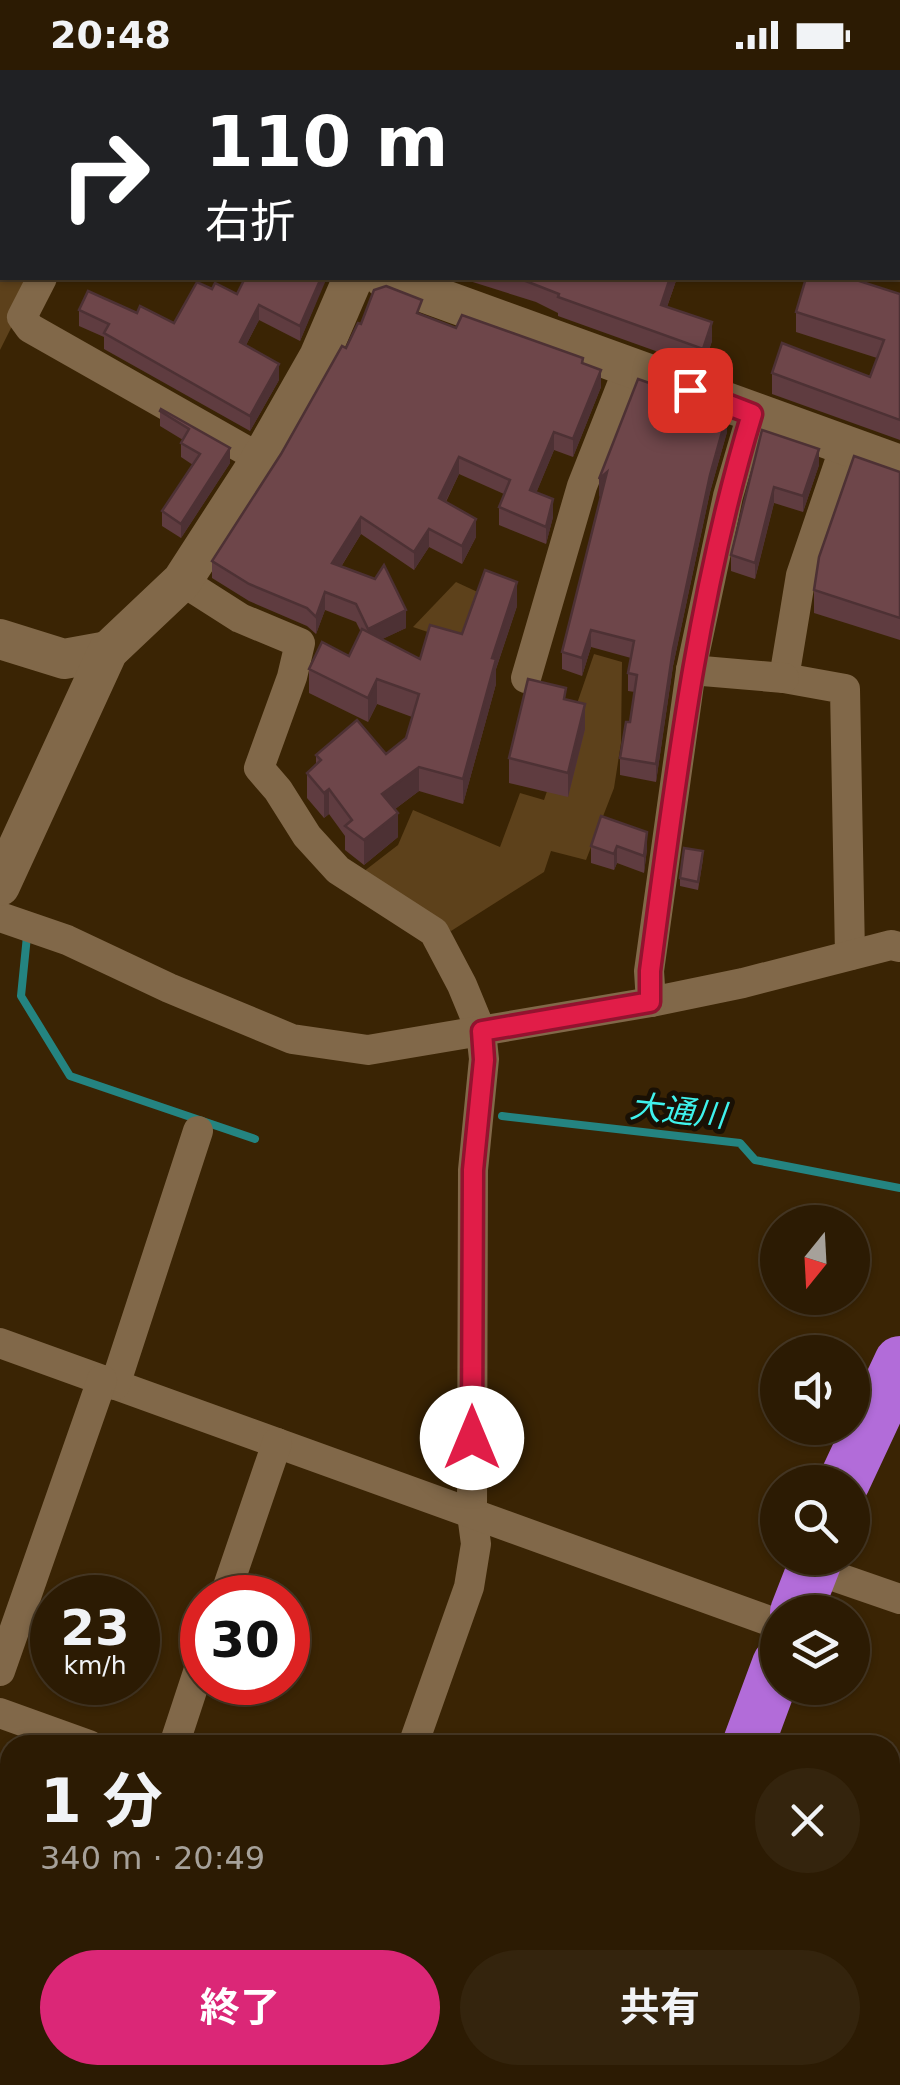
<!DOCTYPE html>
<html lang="ja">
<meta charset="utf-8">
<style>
body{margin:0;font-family:"DejaVu Sans","Noto Sans JP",sans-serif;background:#34240d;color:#f1f3f6;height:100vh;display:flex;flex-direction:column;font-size:38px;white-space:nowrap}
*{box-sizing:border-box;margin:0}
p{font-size:32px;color:#a6a19a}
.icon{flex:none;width:55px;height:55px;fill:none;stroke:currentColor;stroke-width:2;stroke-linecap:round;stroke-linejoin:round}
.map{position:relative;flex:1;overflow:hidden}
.sheet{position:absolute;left:0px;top:1665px;width:900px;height:350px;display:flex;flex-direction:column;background:#2c1b03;border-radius:30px 30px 0 0;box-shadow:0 2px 8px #0004,0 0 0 2px #483925}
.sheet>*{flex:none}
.top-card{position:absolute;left:0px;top:0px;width:900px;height:210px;box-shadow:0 2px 8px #0004,0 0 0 2px #483925;background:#202124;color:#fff;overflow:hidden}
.needle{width:65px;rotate:198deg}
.tools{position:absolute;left:760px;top:1135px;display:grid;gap:20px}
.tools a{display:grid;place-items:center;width:110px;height:110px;border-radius:50%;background:#2c1b03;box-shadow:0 2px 8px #0004,0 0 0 2px #483925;font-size:50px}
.speed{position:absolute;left:30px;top:1505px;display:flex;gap:20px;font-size:50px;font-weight:700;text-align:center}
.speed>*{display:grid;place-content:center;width:130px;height:130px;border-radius:50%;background:#2c1b03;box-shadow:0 2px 8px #0004,0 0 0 2px #483925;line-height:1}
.speed small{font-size:25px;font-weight:400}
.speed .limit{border:15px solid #d22;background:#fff;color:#111}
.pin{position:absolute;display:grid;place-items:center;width:85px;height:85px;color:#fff;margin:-42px;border-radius:20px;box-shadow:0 5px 15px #0006}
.me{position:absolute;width:110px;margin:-55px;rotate:0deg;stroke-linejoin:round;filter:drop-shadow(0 0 8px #0008)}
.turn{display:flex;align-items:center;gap:35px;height:210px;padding:0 40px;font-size:45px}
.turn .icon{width:130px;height:130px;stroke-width:2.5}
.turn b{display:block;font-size:70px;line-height:85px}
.round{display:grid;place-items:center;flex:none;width:105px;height:105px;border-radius:52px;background:#34240d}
.overview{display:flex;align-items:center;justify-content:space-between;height:170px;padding:0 40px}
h1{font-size:60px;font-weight:700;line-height:75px}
.primary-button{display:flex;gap:20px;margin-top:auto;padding:20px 40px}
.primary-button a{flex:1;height:115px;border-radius:60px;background:#db2777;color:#fff;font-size:40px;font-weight:700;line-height:115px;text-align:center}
.primary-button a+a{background:#34240d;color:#f1f3f6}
.status{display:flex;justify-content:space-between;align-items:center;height:70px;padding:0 50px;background:#2c1b03;direction:ltr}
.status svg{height:28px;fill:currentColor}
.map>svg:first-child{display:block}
.green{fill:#5d411b}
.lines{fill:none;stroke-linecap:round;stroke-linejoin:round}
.stream{stroke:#248481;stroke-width:8}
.street{stroke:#816849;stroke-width:30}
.secondary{stroke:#816849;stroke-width:40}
.highway{stroke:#b26cd9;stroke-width:52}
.wall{fill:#5f3c40}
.shaded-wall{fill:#4d3134}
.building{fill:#6e464a;stroke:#4d3134;stroke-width:2.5}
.route-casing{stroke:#92132f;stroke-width:25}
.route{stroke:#e11d48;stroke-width:18}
.labels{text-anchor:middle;stroke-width:10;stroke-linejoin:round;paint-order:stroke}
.water-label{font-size:32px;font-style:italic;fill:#3ff2ed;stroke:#191004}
</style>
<div class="status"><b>20:48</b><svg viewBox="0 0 49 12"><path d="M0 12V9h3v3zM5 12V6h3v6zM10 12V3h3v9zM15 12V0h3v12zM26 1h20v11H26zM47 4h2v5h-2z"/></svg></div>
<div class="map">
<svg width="900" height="2015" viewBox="0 0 900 2015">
<rect width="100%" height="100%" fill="#3a2404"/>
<g class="green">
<polygon points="0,84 2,208 36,208 0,280"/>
<polygon points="456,512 484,525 466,575 413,557"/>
<polygon points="594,584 622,592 621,673 614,718 586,790 551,781 544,802 451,861 363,802 398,775 413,740 500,777 520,723 544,730"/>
</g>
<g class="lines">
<g class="stream">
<polyline points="27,866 21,926 70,1006 255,1069"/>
<polyline points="502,1046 740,1073 755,1090 900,1118"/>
</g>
<g class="street">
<polyline points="275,0 280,2"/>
<polyline points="128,2 129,0"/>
<polyline points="418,2 418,0"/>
<polyline points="42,208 22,247 30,258 261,389"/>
<polyline points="845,376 801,505 784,608 845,619 850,885"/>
<polyline points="182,511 240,548 300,573 292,607 259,698 278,720 307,766 338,800 434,862 462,915 481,961 484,989 473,1100 472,1444 476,1474 469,1517 413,1675"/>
<polyline points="691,600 784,608"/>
<polyline points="526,608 582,416 629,297"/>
<polyline points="0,847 67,870 169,918 292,969 368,980 651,932 743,913 891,875 900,877"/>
<polyline points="651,932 649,901 691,600 728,426 752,344"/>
<polyline points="0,1273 778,1554"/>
<polyline points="115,1315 198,1061"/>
<polyline points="813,1499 900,1529"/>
<polyline points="224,1528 277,1373"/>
<polyline points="0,1601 102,1310"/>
<polyline points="0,1643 89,1675"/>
<polyline points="174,1675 202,1590"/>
<polyline points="890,1798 900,1802"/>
<polyline points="0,1921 10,1893"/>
<polyline points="890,1961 900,1964"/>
<polyline points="390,2005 419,2015"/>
<polyline points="291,2015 295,2005"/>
</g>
<g class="secondary">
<polyline points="0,63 2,64"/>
<polyline points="384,208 900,395"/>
<polyline points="0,569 64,589 108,581"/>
<polyline points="0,816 108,581 182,511 261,389 319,287 353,208"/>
</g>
<g class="highway">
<polyline points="844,1412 900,1292"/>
<polyline points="796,1542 817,1488"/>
<polyline points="748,1675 778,1594"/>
<polyline points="616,2015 621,2005"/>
</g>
</g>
<g class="wall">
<polygon points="0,0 21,0 20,2 2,2 2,25 0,24"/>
<polygon points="900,132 900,175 898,174 898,141"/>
<polygon points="326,208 300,271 259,250 246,275 279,310 250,361 104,279 104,267 79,256 79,240 137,243 174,253 212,219 237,224"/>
<polygon points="460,208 677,208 667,237 712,271 703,298 558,246 558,243 536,232"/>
<polygon points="806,208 855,208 854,209 900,224 900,370 772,324 772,303 870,307 877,288 796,262 796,242"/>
<polygon points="422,245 456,258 583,294 601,317 573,387 554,380 536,423 553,447 546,474 499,455 499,437 504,424 459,404 446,432 476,467 462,494 429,477 414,500 361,464 341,497 406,558 382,569 420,589 462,564 517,536 496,599 496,614 463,734 419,721 395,739 398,767 364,795 345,780 345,766 329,744 324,748 307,728 307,703 316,695 316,685 386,684 406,668 412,647 377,634 368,652 309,623 309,599 349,586 361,562 356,552 325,540 316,564 307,556 249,531 212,508 212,491 281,384 361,254"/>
<polygon points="689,330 727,362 710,422 673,596 656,712 620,705 620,688 630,652 635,622 628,621 628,603 631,588 591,577 582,606 562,599 562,582 601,425 599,427"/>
<polygon points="160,341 230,378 230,393 181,468 162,456 162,441 193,395 181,387 181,373 183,370 160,356"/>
<polygon points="762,360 819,395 803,442 774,433 755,509 731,501 731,485"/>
<polygon points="900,402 900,570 814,543 814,520"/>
<polygon points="566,630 585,659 568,727 509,713 509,688"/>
<polygon points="647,762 647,779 644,803 617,793 614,800 591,793 591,776"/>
<polygon points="703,789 698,820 680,816 680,808"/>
</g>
<g class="shaded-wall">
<polygon points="321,208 326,208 326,210 300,271 300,256"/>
<polygon points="670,208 677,208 661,254 661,235"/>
<polygon points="259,235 259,250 240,287 240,272"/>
<polygon points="712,252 712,271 703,298 703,279"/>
<polygon points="279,294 279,310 250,361 250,346"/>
<polygon points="601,300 601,317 573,387 573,369"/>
<polygon points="727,344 727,362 710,422 673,596 656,712 656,694 673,579 710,405"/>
<polygon points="554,362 554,380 530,438 530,420"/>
<polygon points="230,378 230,393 181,468 181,454"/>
<polygon points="819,379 819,395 803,442 803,426"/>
<polygon points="459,387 459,404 439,445 439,428"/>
<polygon points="607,402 607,420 599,427 599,409"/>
<polygon points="774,417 774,433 755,509 755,493"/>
<polygon points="553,429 553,447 546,474 546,457"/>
<polygon points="361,447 361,464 332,511 332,493"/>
<polygon points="476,449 476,467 462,494 462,476"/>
<polygon points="429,459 429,477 414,500 414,482"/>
<polygon points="517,512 517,536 496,599 496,614 463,734 463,709 492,588"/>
<polygon points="325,522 325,540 316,564 316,547"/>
<polygon points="406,540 406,558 368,576 368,559"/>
<polygon points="591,560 591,577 582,606 582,588"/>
<polygon points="377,609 377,634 368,652 368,628"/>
<polygon points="585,634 585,659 568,727 568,703"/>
<polygon points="419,697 419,721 382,749 382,724"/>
<polygon points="329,719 329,744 324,748 324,723"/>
<polygon points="398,743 398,767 364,795 364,770"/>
<polygon points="647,762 647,779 644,803 644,786"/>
<polygon points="617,776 617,793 614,800 614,784"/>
</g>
<g class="building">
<polygon points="135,0 153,0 153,2 134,2"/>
<polygon points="186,0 239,0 238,2 185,2"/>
<polygon points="900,132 900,158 898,158 898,141"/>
<polygon points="245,208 321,208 300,256 259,235 240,272 279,294 250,346 104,263 109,254 79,240 88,221 137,243 140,236 174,253 197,212 212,219 215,213 237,224"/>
<polygon points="518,208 670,208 661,235 712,252 703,279 558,227 559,224"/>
<polygon points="806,208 850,208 900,224 900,350 772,303 782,273 870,307 884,270 796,242"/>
<polygon points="386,216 422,230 417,243 456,258 462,245 583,288 582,293 601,300 573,369 554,362 530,420 553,429 546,457 499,437 510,410 459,387 439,428 476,449 462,476 429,459 414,482 361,447 332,493 375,509 384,495 406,540 368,559 356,534 325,522 316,547 307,538 249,514 212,491 281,384 342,276 346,278 358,253 361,254 374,220"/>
<polygon points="638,309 689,327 688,330 727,344 710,405 673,579 656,694 620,688 626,652 630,652 637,605 628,603 634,571 591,560 582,588 562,582 607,402 599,409"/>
<polygon points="161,339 230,378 181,454 162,441 200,384 181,373 189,359 160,341"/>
<polygon points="762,360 819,379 803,426 774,417 755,493 731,485"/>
<polygon points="854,386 900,402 900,548 814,520 819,487"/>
<polygon points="485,500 517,512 492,588 496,589 463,709 419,697 382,724 398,743 364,770 345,756 352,750 329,719 324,723 307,703 321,690 316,685 357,650 386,684 406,668 419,624 377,609 368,628 309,599 322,572 349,586 362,559 420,589 430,555 462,564"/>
<polygon points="528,609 566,618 564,629 585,634 568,703 509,688"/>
<polygon points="601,746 647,762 644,786 617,776 614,784 591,776"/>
<polygon points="684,778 703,781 698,812 680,808"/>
</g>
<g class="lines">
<defs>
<path id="route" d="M472 1368 473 1100 484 990 482 961 650 932V901C675 713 697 525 752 344L690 320"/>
</defs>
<use href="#route" class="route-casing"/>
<use href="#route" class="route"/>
</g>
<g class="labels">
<g class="water-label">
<text transform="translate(678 1041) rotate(6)" y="11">大通川</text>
</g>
</g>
</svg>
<div class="tools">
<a><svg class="needle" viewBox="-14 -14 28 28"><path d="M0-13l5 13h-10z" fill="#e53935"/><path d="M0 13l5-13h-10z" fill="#a6a19a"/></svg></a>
<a><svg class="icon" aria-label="sound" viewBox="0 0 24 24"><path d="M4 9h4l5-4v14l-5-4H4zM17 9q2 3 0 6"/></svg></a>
<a><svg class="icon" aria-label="search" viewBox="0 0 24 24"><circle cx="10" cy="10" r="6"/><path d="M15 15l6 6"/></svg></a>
<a><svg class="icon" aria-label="layers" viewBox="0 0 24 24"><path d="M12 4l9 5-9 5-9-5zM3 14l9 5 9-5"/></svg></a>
</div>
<div class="speed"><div>23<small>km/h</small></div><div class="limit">30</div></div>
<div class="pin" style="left:690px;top:320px;background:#d93025"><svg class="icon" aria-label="arrive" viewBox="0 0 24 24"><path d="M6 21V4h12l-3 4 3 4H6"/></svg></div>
<svg class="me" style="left:472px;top:1368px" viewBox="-20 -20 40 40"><circle r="19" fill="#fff"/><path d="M0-13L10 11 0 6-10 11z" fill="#e11d48"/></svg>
<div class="top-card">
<div class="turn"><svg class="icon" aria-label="right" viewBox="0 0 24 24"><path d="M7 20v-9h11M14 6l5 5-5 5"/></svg><div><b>110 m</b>右折</div></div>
</div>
<section class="sheet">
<div class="overview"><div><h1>1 分</h1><p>340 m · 20:49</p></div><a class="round"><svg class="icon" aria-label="close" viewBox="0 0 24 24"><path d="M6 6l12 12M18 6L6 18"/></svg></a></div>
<div class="primary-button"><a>終了</a><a>共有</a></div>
</section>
</div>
